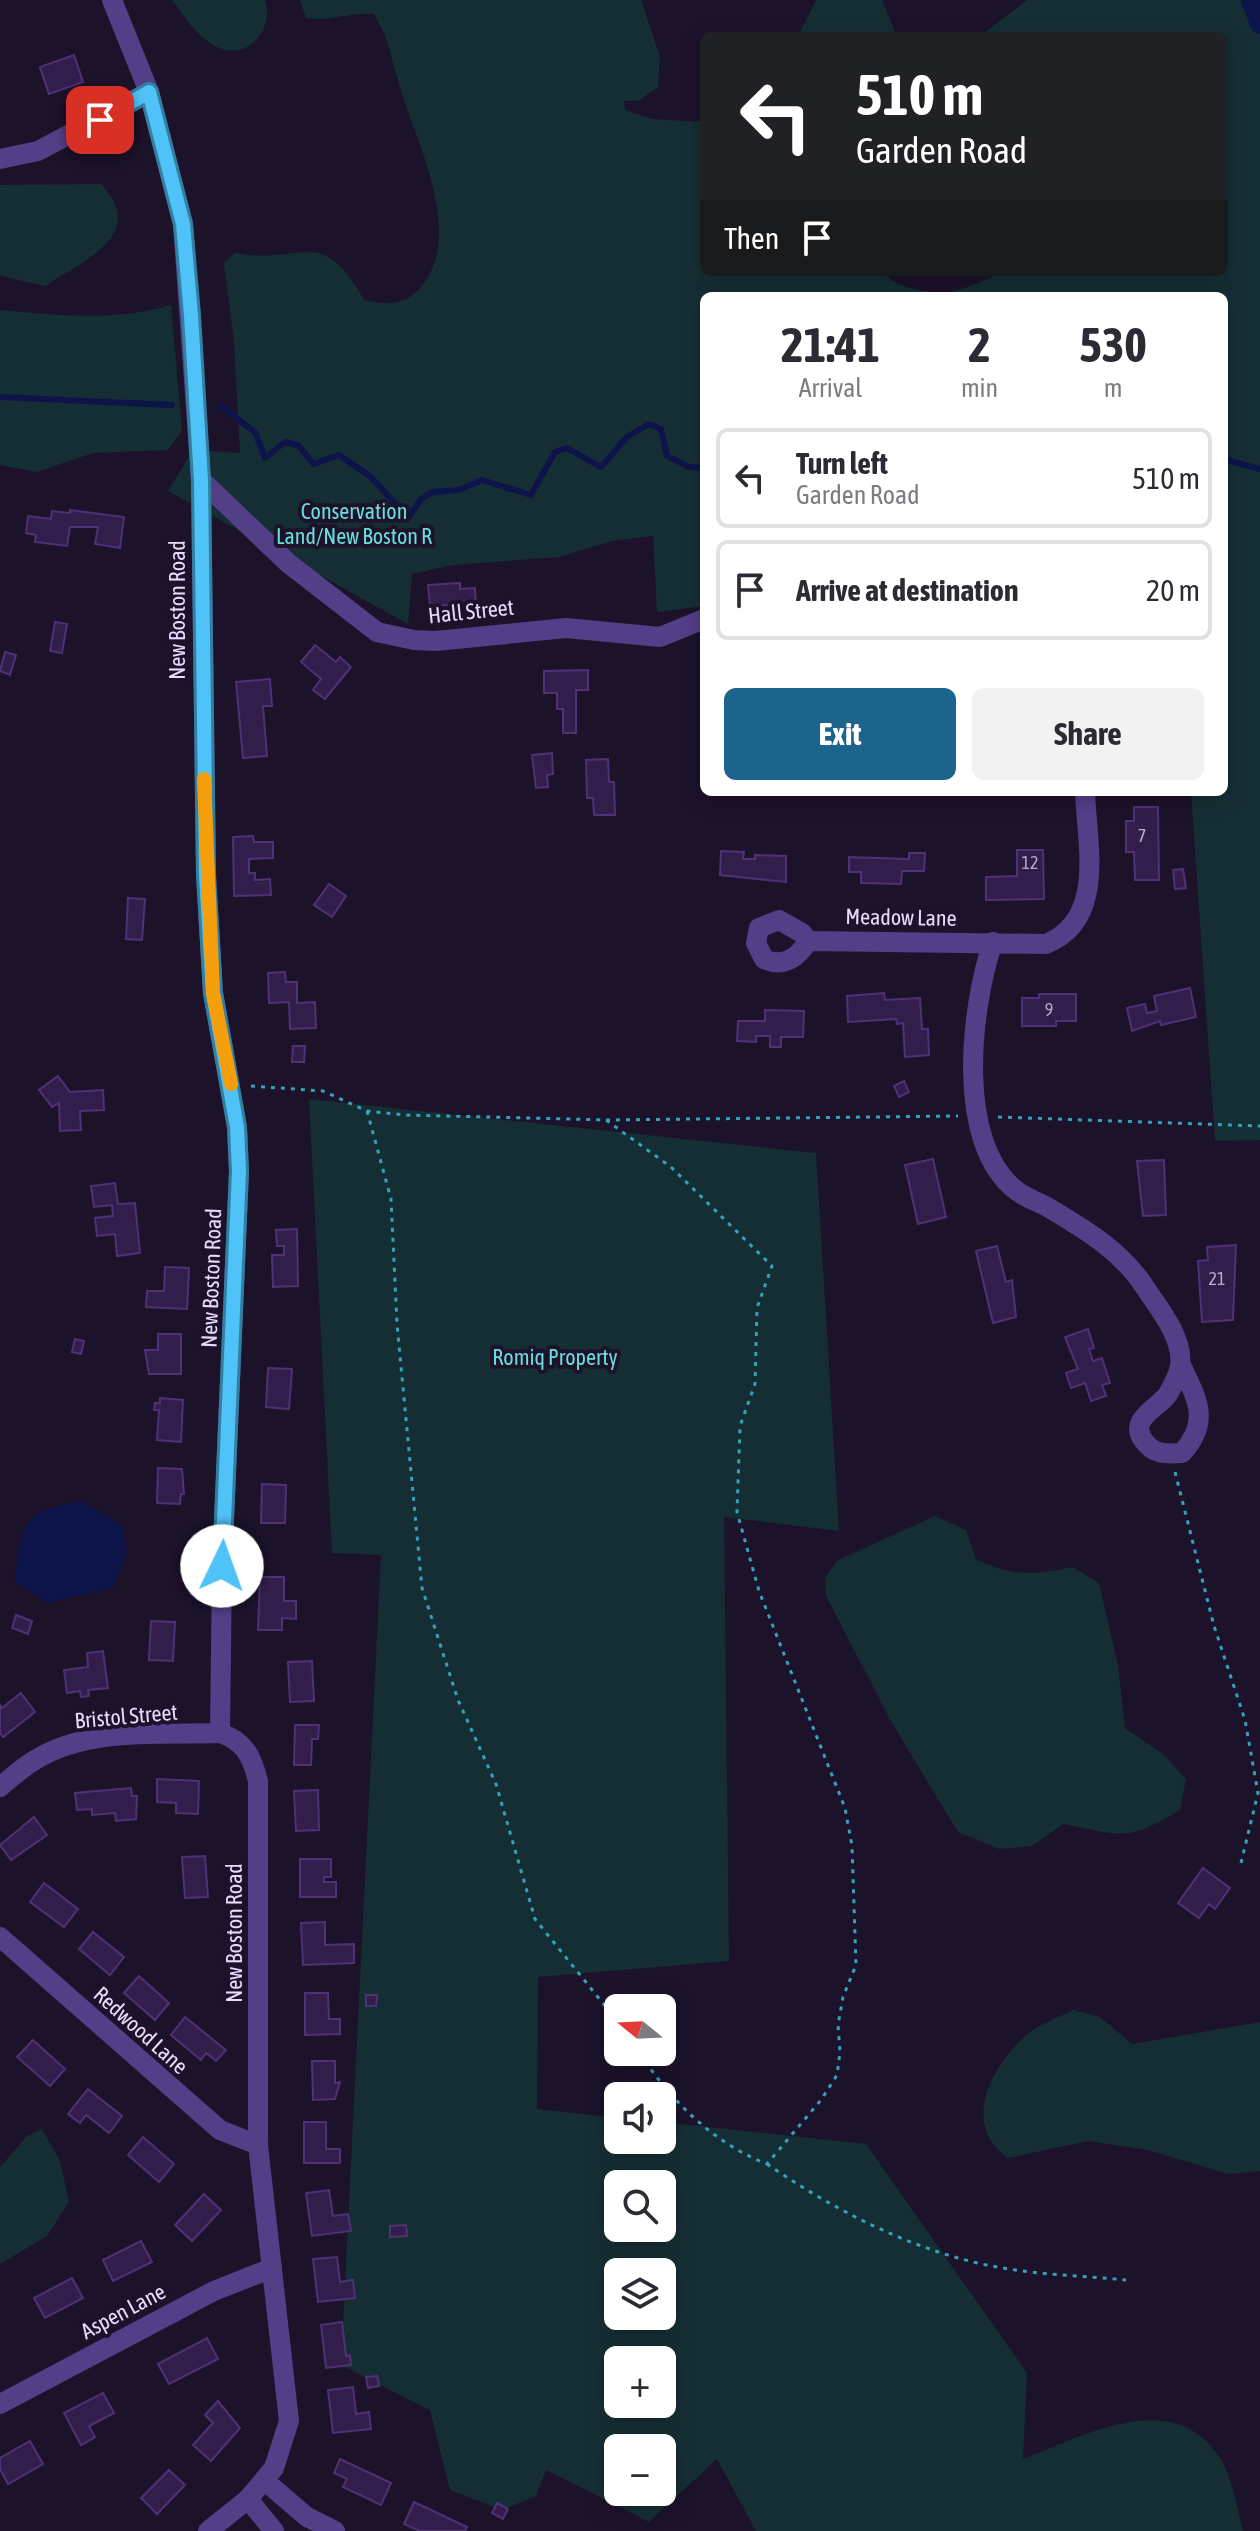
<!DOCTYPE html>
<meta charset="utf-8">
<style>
body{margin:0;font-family:"Asap Condensed",sans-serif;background:#f2f2f3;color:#2b2b33;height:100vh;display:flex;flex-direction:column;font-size:30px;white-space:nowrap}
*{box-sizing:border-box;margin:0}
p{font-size:26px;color:#7c7c81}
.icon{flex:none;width:44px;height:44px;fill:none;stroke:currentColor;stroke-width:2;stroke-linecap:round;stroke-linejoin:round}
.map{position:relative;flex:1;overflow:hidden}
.side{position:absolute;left:700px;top:292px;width:528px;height:504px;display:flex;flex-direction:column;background:#fff;border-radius:12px;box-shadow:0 4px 20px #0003}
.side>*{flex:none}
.hud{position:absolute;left:700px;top:32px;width:528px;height:244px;border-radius:12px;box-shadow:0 4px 20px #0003;background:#202124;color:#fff;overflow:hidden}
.needle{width:52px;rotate:288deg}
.fabs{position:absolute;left:604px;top:1994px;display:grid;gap:16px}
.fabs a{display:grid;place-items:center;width:72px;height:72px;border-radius:12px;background:#fff;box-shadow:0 4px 20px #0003;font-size:40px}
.pin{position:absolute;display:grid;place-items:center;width:68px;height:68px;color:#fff;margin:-34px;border-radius:16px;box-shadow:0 4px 12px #0006}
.me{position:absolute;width:88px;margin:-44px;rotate:3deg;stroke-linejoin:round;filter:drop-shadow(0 0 6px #0008)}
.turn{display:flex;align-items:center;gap:28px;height:168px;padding:0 24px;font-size:36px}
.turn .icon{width:104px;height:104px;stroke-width:2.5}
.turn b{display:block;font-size:56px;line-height:68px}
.then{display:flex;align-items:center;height:76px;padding:0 24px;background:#0003;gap:16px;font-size:30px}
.eta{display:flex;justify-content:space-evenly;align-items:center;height:136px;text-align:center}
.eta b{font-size:48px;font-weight:700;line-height:56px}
.button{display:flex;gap:16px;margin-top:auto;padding:16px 24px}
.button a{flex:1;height:92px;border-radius:12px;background:#1d648d;color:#fff;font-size:32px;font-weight:700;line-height:92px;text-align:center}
.button a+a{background:#f2f2f3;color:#2b2b33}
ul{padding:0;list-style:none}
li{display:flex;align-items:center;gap:24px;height:100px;margin:0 16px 12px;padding:0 8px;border:4px solid #e1e1e2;border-radius:12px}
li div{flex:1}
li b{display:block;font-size:30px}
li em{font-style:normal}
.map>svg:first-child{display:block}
.green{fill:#152e34;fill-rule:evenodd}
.water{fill:#0c1449}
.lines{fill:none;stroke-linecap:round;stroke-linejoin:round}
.stream{stroke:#0c1449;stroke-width:6}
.canal{stroke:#0c1449;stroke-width:20}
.building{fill:#321e4b;stroke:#4f3176;stroke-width:2}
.path{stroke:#34a2bb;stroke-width:3;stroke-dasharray:4 6;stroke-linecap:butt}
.street{stroke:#533e88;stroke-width:20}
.route-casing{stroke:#337fa1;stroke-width:20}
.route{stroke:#4fc3f7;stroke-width:14}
.slow{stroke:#f59e0b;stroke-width:14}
.labels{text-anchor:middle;stroke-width:8;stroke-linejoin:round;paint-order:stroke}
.number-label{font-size:18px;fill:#baacd1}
.park-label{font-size:22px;fill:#68dedd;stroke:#1c122a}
.street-label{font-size:22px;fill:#e8dcfe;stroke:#1c122a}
</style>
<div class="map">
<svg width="1260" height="2531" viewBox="0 0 1260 2531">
<rect width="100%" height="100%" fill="#1c122a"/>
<g class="green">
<path d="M172 0H265C275 30 246 63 215 46 196 36 185 17 172 0Z"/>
<path d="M300 0H641L660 57 658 87 638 101H624L625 110 652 119 704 122V272H883C894 288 929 294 948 292 963 291 981 281 996 275V272H1224V36H980L1027 0H1260V1140L1215 1141 1191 792H1224V296H704V606L657 612 653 536 612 541 559 557 453 565 412 574 408 624 168 491 193 450 240 453 234 342 224 263 235 253C301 266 321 222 364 300 386 305 404 306 420 288 463 239 422 154 404 100 397 79 392 57 385 35L374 14C350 12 330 22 306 18Z"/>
<polygon points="816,0 882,0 897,36 798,36"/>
<path d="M101 184C149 236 83 260 45 286L0 276V185Z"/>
<path d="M171 305 182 431 168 450 93 453 37 472 0 465V310C56 315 116 322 171 305Z"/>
<path d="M309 1099 816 1153 839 1531 724 1517 729 1961 538 1977 537 2109 618 2118V2140H662V2122L866 2144 1027 2373 1023 2459C1081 2437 1171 2386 1218 2455 1232 2474 1237 2508 1243 2531H756L717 2459 649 2522 546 2470 536 2496 502 2510 450 2490 430 2410 341 2365 381 1555 332 1553ZM618 2184H662V2228H618ZM618 2272H662V2316H618ZM618 2360H662V2404H618ZM618 2448H662V2492H618Z"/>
<path d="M935 1516 966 1530 976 1559C1013 1577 1033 1575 1073 1567L1099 1583 1118 1665 1125 1728 1163 1754 1186 1779 1180 1810C1125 1843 1123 1835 1063 1824L1032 1846 999 1849 958 1832 892 1723 826 1596 825 1578 838 1560Z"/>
<path d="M1073 2010 1100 2017 1132 2044 1260 2022V2171L1228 2174 1148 2150 1088 2141 1008 2158C961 2125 990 2069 1024 2037 1036 2025 1058 2018 1073 2010Z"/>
<polygon points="42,2129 60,2161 69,2202 47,2236 0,2264 0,2167 27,2136"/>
</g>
<path class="water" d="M82 1502 123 1526 127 1554 112 1588 48 1603 15 1582C19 1528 24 1507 82 1502Z"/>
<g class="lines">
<g class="stream">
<polyline points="0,397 172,405"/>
<polyline points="221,406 255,432 265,458 285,442 298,445 314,464 339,455 371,477 408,518 422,498 433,492 459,490 482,480 531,495 555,452 567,448 601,467 627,437 649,424 661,429 667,456 689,467 704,468"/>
<polyline points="1224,459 1260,469"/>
</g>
<polyline class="canal" points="1251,0 1260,24"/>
</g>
<g class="building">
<polygon points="74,55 83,82 49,94 40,67"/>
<polygon points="70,510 124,517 120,548 95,544 98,527 70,527 67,546 35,542 36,535 26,533 28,516 51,519 52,511 70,513"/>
<polygon points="460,583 460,589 475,588 476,610 453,611 453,605 430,606 428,585"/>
<polygon points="55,622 67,624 62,653 50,651"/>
<polygon points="315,645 336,662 340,657 351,667 325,699 313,690 321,679 301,662"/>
<polygon points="5,652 16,655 10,675 0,671"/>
<polygon points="588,670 588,690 576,690 576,733 563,733 563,709 557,709 557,693 544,693 544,671"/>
<polygon points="270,679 272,706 263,706 267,756 243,758 236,682"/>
<polygon points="552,753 553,774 547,775 548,787 536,788 532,755"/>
<polygon points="608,759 609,782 614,782 615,815 594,815 593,798 587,798 586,760"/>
<polygon points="1134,807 1158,807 1159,880 1135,880 1134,852 1126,852 1126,821 1134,821"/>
<polygon points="253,836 254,842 273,842 273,858 249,859 249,873 255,873 255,880 270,879 271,895 234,896 233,837"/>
<polygon points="1017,850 1043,850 1044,899 986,900 986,877 1017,876"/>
<polygon points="721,851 744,852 743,859 755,859 755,855 786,856 786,882 720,875"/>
<polygon points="909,853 925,853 924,871 902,871 901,884 861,883 861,872 849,872 849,857 909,859"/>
<polygon points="1183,869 1186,888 1175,889 1173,870"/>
<polygon points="329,884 346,896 332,917 314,905"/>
<polygon points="128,898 145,899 142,940 126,939"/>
<polygon points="285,972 286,982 297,982 297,1003 315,1002 316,1028 290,1029 289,1002 269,1003 268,973"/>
<polygon points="1190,988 1196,1017 1161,1025 1160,1021 1132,1031 1127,1008 1145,1004 1147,1013 1157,1011 1154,996"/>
<polygon points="884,993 885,1000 920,998 922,1029 928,1029 929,1055 905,1057 903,1023 897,1024 896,1019 848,1022 847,996"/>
<polygon points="1039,994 1076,994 1076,1021 1056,1021 1056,1026 1022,1026 1022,998 1039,998"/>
<polygon points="765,1010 804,1011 803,1037 781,1037 781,1047 770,1047 770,1036 756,1036 756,1042 737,1041 738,1021 765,1021"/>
<polygon points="293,1046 305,1046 304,1062 292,1062"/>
<polygon points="58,1076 70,1092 103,1090 104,1110 80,1111 81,1130 60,1131 59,1103 52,1107 39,1090"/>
<polygon points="904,1081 909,1092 899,1097 894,1086"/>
<polygon points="933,1159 946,1217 918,1224 905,1165"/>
<polygon points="1164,1160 1166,1215 1143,1216 1137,1161"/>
<polygon points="115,1183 118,1204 135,1203 140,1253 117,1256 115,1234 97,1236 95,1218 113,1216 112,1205 94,1207 91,1186"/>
<polygon points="297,1229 298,1286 273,1287 272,1255 284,1255 284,1246 277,1246 276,1230"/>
<polygon points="1236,1245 1233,1320 1202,1322 1198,1261 1208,1260 1207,1247"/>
<polygon points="997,1246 1006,1282 1012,1280 1016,1317 993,1323 976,1251"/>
<polygon points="165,1267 189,1268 187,1309 146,1307 147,1291 164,1291"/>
<polygon points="1088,1329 1094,1348 1089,1349 1093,1361 1102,1358 1110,1383 1102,1385 1106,1396 1091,1401 1085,1383 1071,1388 1066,1373 1078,1369 1065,1337"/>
<polygon points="158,1334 181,1334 181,1374 149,1374 145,1350 158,1350"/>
<polygon points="75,1339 84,1341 81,1354 72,1352"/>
<polygon points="268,1368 292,1369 289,1409 266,1407"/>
<polygon points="160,1398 183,1400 181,1442 157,1440 159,1410 154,1410 155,1403 160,1403"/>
<polygon points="158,1468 182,1469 184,1494 181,1494 180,1504 157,1503"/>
<polygon points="262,1484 286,1485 285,1523 261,1523"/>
<polygon points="260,1577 284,1577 284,1601 296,1601 296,1619 282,1618 282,1630 258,1630"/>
<polygon points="16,1615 32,1621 28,1634 12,1628"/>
<polygon points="151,1621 175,1622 173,1661 149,1660"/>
<polygon points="103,1651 108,1688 88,1690 89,1696 81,1697 80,1691 67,1693 64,1670 88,1667 87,1653"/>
<polygon points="312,1661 314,1701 290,1702 288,1662"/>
<polygon points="21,1693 35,1712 3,1737 0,1733 0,1705 2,1708"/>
<polygon points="295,1725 319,1725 318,1739 312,1739 311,1765 294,1765"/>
<polygon points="157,1779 199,1781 198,1814 176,1813 176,1803 157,1802"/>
<polygon points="131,1788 132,1796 137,1796 136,1819 116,1821 115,1813 92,1815 92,1809 77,1810 75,1793"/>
<polygon points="318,1790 319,1830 296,1831 294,1791"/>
<polygon points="34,1817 47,1835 11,1860 0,1845"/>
<polygon points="205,1856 208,1897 185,1898 182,1857"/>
<polygon points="300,1859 331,1859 331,1877 324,1877 324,1882 336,1882 336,1897 300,1897"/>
<polygon points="1203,1868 1230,1888 1215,1909 1209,1904 1199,1918 1178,1903"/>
<polygon points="44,1883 78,1909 64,1927 30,1902"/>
<polygon points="325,1922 325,1945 354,1944 354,1963 303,1965 301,1923"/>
<polygon points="93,1932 124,1957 110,1975 79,1949"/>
<polygon points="139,1976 169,2003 155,2020 124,1993"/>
<polygon points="305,1993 328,1993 329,2019 340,2019 340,2034 305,2035"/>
<polygon points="366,1995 377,1995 376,2006 366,2006"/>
<polygon points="185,2017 226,2050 216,2061 206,2053 201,2060 171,2035"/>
<polygon points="33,2040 65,2069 50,2086 17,2057"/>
<polygon points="312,2061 335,2061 335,2083 340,2082 335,2099 313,2100"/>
<polygon points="88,2089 122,2116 109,2133 86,2115 80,2123 68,2114"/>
<polygon points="304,2122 326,2122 326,2149 340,2149 340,2163 304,2163"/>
<polygon points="143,2137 174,2164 159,2182 128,2155"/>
<polygon points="329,2190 333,2216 348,2214 351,2231 312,2236 306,2193"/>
<polygon points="204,2194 221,2210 192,2241 175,2225"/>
<polygon points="406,2225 407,2236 390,2237 390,2226"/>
<polygon points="141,2241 152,2262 113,2281 103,2260"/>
<polygon points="337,2257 340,2282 353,2280 355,2298 318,2302 313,2259"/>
<polygon points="72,2278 83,2298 45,2318 34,2298"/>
<polygon points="342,2322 346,2356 350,2355 351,2365 326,2368 321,2325"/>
<polygon points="207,2338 218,2359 169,2384 158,2364"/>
<polygon points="377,2376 379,2386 368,2388 366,2377"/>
<polygon points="353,2387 356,2414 369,2412 371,2429 333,2433 328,2390"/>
<polygon points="103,2393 114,2413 89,2426 95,2437 81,2445 64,2413"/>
<polygon points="218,2401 240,2428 211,2461 193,2445 213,2423 205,2415"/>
<polygon points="30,2441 43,2464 8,2484 0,2469 0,2458"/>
<polygon points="340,2459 391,2483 381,2505 343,2487 347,2479 334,2473"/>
<polygon points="169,2470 185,2485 157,2514 141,2498"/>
<polygon points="414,2502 467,2527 465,2531 420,2531 404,2524"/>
<polygon points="497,2503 508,2509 503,2519 492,2513"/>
</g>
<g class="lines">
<g class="path">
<path d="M251 1086 323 1091 367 1111 405 1115 606 1120 671 1167 772 1266 757 1308 755 1384 740 1426 737 1512 759 1591 845 1808 852 1846 856 1965 843 1997 838 2025 840 2052 837 2075 821 2100 767 2164C713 2143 670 2100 639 2052"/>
<polyline points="367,1111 391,1199 397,1324 422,1588 458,1700 496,1784 535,1919 618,2022"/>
<polyline points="998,1117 1260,1126"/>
<polyline points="606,1120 958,1116"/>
<polyline points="1175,1472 1214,1626 1245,1720 1258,1793 1241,1863"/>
<path d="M767 2164C835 2211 921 2255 1003 2268 1043 2275 1085 2276 1126 2280"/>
</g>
<g class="street">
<path d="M112 0 149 92 183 224 201 480 206 875 213 993 237 1127 239 1171 222 1566 220 1733C245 1741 252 1757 258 1781V2145L289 2421 274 2468 248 2499 274 2531"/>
<polyline points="0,159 38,151 149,92"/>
<polyline points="201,480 288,563 377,632 414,640 436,641 566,628 660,637 704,619"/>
<path d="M808 941C798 958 783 968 764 959L756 943 759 928 779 920 802 933 808 941 1046 944C1106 920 1087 845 1085 792"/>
<path d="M993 942C971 1006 954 1144 1017 1191 1026 1198 1039 1202 1049 1208 1086 1230 1123 1252 1146 1289 1160 1309 1184 1340 1180 1366 1179 1373 1172 1387 1168 1394 1159 1408 1127 1419 1144 1441 1154 1455 1166 1454 1182 1453 1211 1421 1197 1399 1181 1365"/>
<path d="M0 1787C11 1778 23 1767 35 1760 88 1727 161 1735 220 1733"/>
<polyline points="0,1937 220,2130 258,2145"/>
<polyline points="0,2404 214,2291 272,2268"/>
<polyline points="265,2481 307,2517 335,2531"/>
<polyline points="208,2531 248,2499"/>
</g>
</g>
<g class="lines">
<defs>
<polyline id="route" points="100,120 149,92 183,224 191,315 201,480 206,875 213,993 237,1127 239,1171 222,1566"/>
</defs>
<use href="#route" class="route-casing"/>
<use href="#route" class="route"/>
<polyline class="slow" points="204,779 213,993 231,1084"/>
</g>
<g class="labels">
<g class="number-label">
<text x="1142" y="842">7</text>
<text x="1030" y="869">12</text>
<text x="1049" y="1016">9</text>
<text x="1217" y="1285">21</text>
</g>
<g class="park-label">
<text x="354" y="519">Conservation<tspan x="354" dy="25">Land/New Boston R</tspan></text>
<text x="555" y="1365">Romiq Property</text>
</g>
<g class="street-label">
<text transform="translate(177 610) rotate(-90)" y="8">New Boston Road</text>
<text transform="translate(471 611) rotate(-6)" y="8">Hall Street</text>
<text transform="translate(901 917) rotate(1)" y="8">Meadow Lane</text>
<text transform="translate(211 1278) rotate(-88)" y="8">New Boston Road</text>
<text transform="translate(126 1716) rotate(-5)" y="8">Bristol Street</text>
<text transform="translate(234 1933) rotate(-90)" y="8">New Boston Road</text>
<text transform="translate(141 2030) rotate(42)" y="8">Redwood Lane</text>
<text transform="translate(123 2311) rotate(-28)" y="8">Aspen Lane</text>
</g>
</g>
</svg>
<div class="fabs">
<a><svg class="needle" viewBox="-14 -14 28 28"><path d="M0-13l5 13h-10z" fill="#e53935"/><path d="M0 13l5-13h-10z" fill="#7c7c81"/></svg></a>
<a><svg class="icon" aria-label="sound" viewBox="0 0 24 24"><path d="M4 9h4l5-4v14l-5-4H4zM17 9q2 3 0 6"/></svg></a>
<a><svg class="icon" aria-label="search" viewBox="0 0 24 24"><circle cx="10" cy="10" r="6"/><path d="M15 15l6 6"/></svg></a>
<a><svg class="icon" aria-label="layers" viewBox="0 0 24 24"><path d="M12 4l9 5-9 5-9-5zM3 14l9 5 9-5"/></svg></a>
<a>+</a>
<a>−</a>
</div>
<div class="pin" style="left:100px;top:120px;background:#d93025"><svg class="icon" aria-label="arrive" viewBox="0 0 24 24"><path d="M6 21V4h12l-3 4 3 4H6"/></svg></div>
<svg class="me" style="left:222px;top:1566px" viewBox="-20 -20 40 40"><circle r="19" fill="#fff"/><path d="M0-13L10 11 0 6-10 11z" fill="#4fc3f7"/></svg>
<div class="hud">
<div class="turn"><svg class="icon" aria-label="left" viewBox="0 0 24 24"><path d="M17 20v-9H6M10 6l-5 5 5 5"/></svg><div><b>510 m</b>Garden Road</div></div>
<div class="then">Then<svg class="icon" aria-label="arrive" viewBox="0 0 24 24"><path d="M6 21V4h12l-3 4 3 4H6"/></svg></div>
</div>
<section class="side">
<div class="eta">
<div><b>21:41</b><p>Arrival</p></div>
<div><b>2</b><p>min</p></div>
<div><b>530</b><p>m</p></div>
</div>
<ul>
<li><svg class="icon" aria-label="left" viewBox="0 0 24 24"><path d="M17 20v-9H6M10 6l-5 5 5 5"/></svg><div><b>Turn left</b><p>Garden Road</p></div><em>510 m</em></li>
<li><svg class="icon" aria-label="arrive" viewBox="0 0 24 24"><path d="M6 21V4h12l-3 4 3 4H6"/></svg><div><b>Arrive at destination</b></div><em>20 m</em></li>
</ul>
<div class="button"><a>Exit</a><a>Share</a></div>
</section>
</div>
